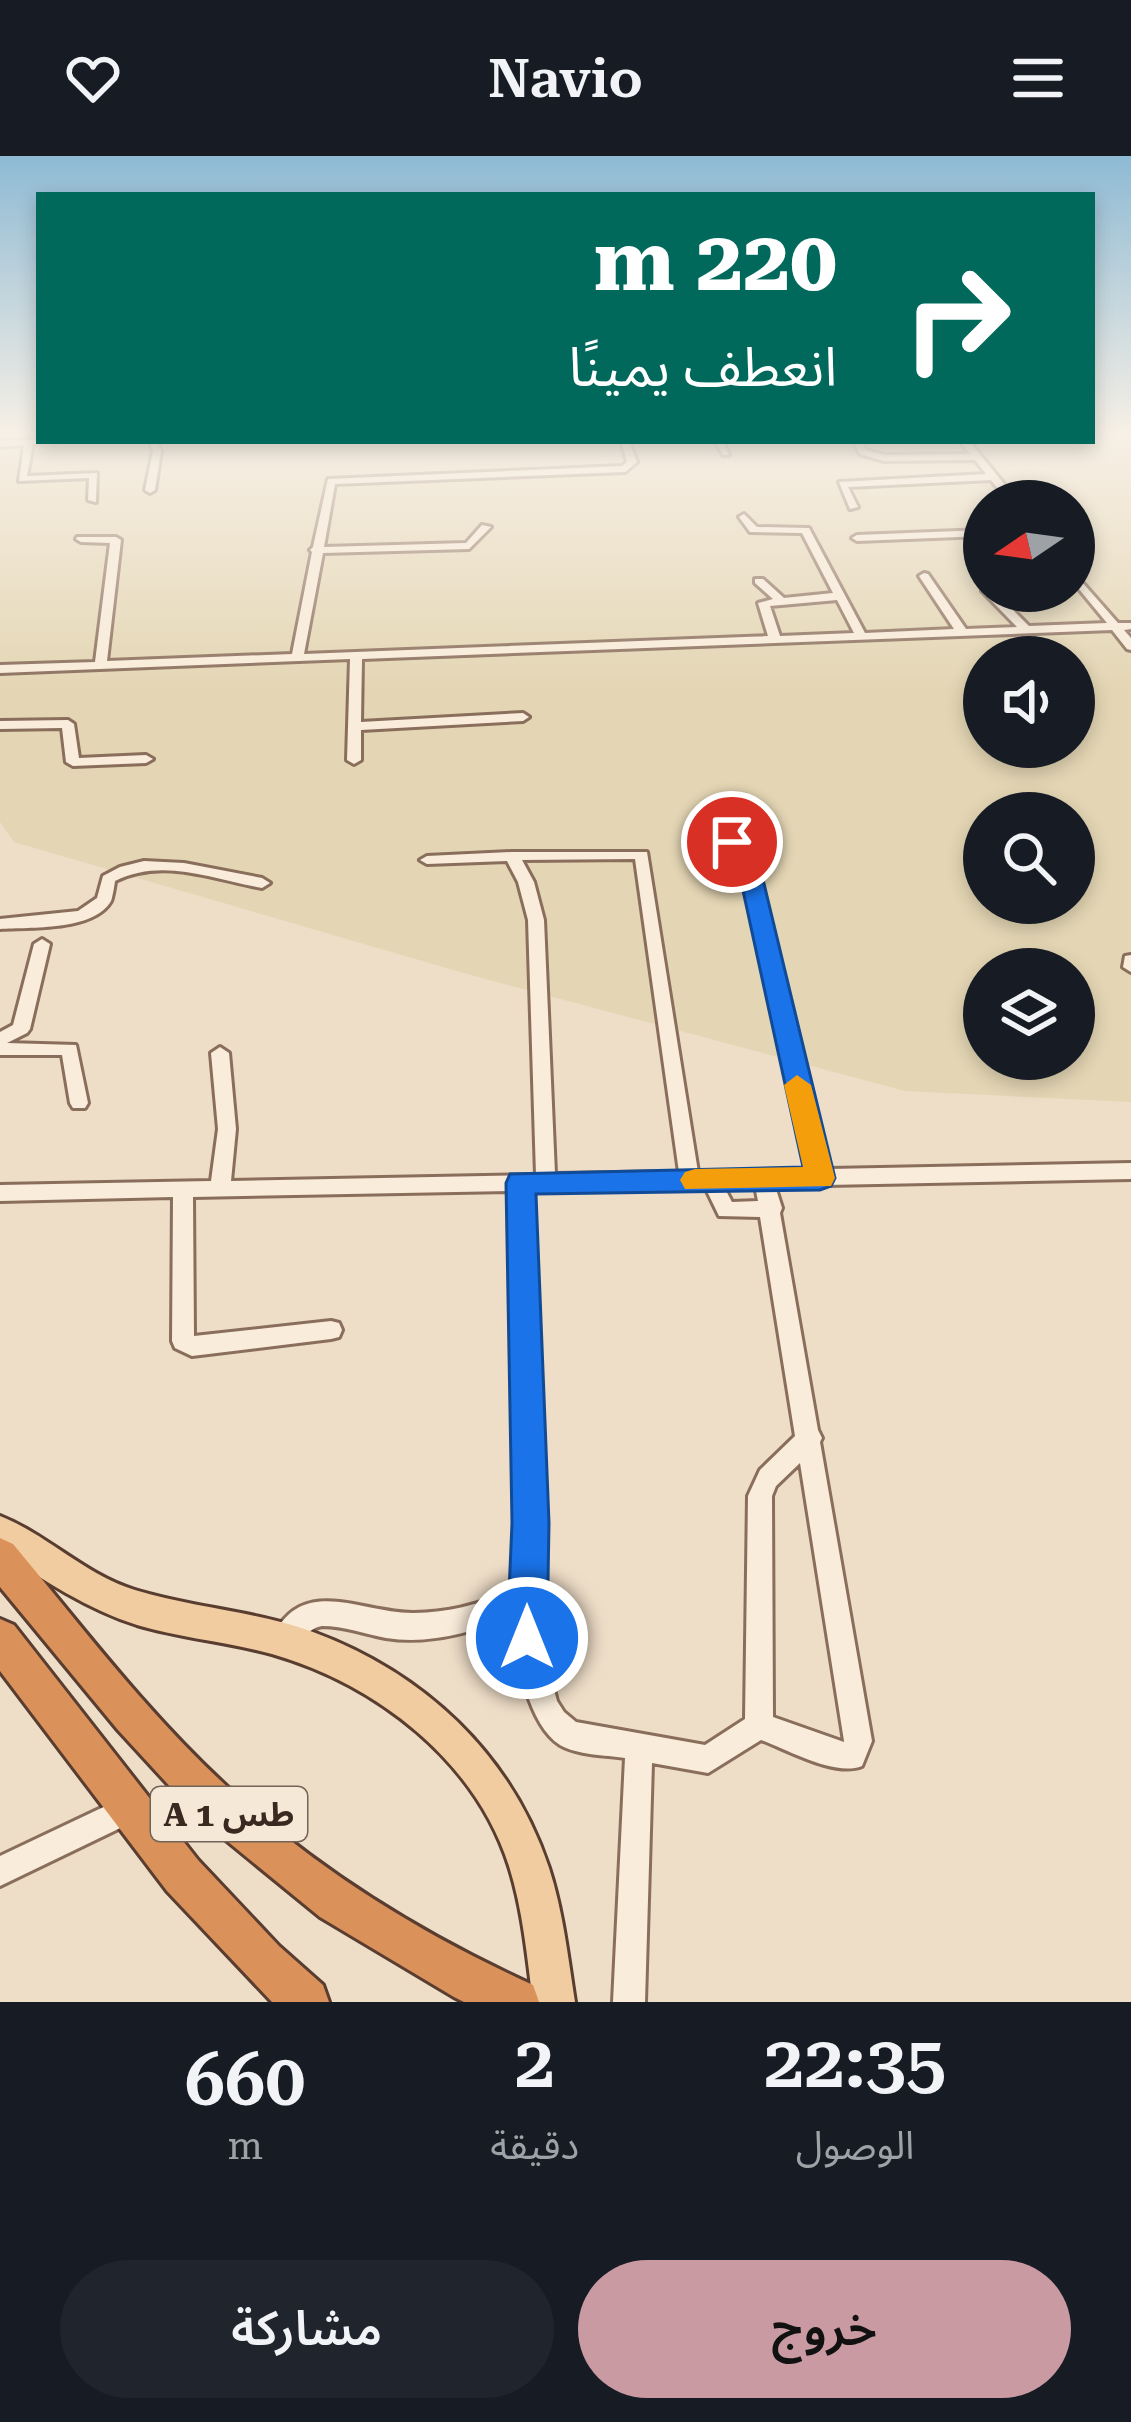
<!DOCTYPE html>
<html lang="ar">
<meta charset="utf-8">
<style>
body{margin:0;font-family:"Roboto Serif","Noto Sans Arabic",serif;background:#20242c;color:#f1f3f6;direction:rtl;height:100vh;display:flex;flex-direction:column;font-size:45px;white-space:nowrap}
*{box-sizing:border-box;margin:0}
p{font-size:39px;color:#9ea1a6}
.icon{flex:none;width:66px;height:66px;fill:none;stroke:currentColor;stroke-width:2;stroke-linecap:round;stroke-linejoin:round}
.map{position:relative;height:1846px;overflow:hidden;direction:ltr}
.sheet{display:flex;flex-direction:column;background:#171b24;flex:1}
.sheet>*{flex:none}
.hud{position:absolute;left:36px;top:36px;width:1059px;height:252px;border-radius:0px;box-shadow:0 6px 18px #0003;direction:rtl;background:#00695c;color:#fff;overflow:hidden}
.needle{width:78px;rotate:257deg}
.fabs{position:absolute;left:963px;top:324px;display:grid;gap:24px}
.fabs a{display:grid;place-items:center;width:132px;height:132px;border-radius:50%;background:#171b24;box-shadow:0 6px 18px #0003;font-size:60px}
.pin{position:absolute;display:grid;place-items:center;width:102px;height:102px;color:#fff;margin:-51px;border:6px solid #fff;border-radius:50%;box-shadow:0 3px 12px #0007}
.me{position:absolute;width:132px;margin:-66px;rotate:0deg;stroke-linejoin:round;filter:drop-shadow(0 0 9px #0008)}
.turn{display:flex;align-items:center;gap:42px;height:252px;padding:0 60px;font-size:54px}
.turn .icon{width:156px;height:156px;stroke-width:2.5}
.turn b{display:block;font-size:84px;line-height:102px}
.eta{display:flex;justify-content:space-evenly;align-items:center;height:204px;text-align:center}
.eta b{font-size:72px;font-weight:600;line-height:84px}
.action{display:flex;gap:24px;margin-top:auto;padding:24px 60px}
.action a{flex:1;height:138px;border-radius:72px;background:#c99aa2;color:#111;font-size:48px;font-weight:600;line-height:138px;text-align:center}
.action a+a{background:#20242c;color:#f1f3f6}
header{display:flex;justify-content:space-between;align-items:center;height:156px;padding:0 60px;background:#171b24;font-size:54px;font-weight:600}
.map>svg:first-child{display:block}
.farmland{fill:#e4d6b4;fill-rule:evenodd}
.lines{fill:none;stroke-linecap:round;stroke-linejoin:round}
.minor-casing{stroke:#8a6e5c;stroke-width:6}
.major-casing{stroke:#583d30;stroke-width:6}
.highway-casing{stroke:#583d30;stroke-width:6}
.minor{fill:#f9ecda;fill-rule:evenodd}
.major{fill:#f0cca0;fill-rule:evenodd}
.highway{fill:#db915a;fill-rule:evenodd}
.route{fill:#1a73e8;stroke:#114b97;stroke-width:3}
.slow{fill:#f59e0b}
.labels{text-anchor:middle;stroke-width:9;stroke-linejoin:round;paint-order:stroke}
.shield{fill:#f5e8d6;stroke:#726257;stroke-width:3}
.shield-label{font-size:33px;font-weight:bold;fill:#3a2920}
</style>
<header><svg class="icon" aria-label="menu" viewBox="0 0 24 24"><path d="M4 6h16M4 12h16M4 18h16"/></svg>Navio<svg class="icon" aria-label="heart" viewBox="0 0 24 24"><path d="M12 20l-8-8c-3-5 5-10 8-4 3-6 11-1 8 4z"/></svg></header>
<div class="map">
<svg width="1131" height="1846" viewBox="0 0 1131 1846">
<rect width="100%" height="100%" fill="#eeddc7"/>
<path class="farmland" d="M0 277H39V285H1092V277H1131V946L905 935 467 818 14 686 0 666ZM984 345H1074V435H984ZM984 501H1074V591H984ZM984 657H1074V747H984ZM984 813H1074V903H984Z"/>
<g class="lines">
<defs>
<g id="minor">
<polygon points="39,283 39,285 46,285 33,288 27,320 97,317 96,346 88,344 89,322 19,325 24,289 0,291 0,285"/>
<polygon points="149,285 157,285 161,295 155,334 150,337 145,334 153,295"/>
<path d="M621 285H629L637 306 625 316 335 328 324 391 466 387 482 369 491 371 469 393 323 397 304 498 768 480 758 447 773 443 755 427V423H763L784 442 833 437 802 377 750 376 739 361 744 358 757 371 809 372 865 477 954 473 919 420 924 417 928 418 966 473 1017 471 984 437 982 435 984 433 994 435 1029 470 1107 467 1074 427V417L1118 467H1131V473L1124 474 1131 482V494L1127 493 1112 474 362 503 361 566 523 557 529 561 523 565 361 574V604L354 608 347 604 350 503 0 517V509L95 506 110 387 81 386 76 383 77 381H116L121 384 107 505 292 498 312 396 310 394 313 391 328 323 622 310 627 306ZM837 444 854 477 780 480 770 450Z"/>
<polygon points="715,285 723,285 729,299 723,299"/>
<polygon points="853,285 861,285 866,294 884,299 970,298 960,285 969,285 1018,345 1008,345 991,324 848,331 858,351 850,353 839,326 986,318 975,304 884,305 860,298"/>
<polygon points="984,374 984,380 857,385 852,382 857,379"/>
<polygon points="68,564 74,568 79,602 146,599 153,603 146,607 73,610 66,606 62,572 0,573 0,565"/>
<path d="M732 682 746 687 755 707 829 1013 1131 1007V1023L775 1030 782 1052 780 1057 818 1274 822 1282 820 1286 872 1585 862 1610C835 1621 788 1594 761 1584L708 1617 652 1607 645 1846H613L625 1602C605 1599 577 1599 560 1589 528 1569 513 1495 515 1459 475 1476 430 1489 386 1482 365 1478 344 1470 322 1470 304 1473 300 1492 284 1498L275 1494 271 1485C300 1416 362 1458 414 1457 450 1457 484 1447 516 1433L519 1367 511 1035 193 1041 194 1180 331 1165 339 1167 342 1174 339 1181 331 1183 192 1200 175 1192 172 1185 173 1041 0 1045V1029L211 1025 218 973 211 897 220 891 229 897 236 973 231 1025 536 1019 528 764 518 726 507 705 427 708 420 704 427 700 512 696H647L698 1016 809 1014 741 707 735 693 725 686ZM635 703 679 1016 555 1018 544 764 534 726 522 704ZM755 1030 758 1045 732 1046 724 1031ZM686 1031H705L719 1060 760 1061 795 1280 760 1314 748 1340 745 1563 705 1589 576 1566 564 1556 557 1545 540 1482 543 1367 531 1034ZM800 1307 844 1585V1586L773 1561 772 1340 776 1330Z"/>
<path d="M144 705 184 707 262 722 270 727 262 732C213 723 162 701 115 725 115 727 112 744 111 745 94 775 30 771 0 773V763L78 755 97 742 103 720 120 711Z"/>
<polygon points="42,783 50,788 30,873 27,877 7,887 76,889 88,947 85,952 73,952 70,947 62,899 0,899 0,876 13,869 34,788"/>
<polygon points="1131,799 1131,816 1123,811 1125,800"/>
<polygon points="131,1638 141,1642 145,1652 141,1662 0,1730 0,1700"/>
</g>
<path id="major" d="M0 1360C48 1379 85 1419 135 1434 194 1452 255 1455 313 1476 424 1517 511 1598 549 1712 563 1755 568 1801 575 1846H533C527 1801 523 1754 509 1710 475 1604 376 1528 272 1498 228 1486 181 1482 137 1469 87 1453 43 1424 0 1395Z"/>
<g id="highway">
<path d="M0 1382 13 1388C83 1472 151 1562 233 1636 322 1717 423 1779 533 1829L539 1846H464L454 1841 320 1761 199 1662 118 1574 0 1431Z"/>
<polygon points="0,1463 14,1469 198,1704 279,1790 323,1829 329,1846 272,1846 167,1735 0,1515"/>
</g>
</defs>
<use href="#minor" class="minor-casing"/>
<use href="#major" class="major-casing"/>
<use href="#highway" class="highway-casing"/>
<use href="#minor" class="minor"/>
<use href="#major" class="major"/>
<use href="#highway" class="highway"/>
</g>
<linearGradient id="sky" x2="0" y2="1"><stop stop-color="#8ebad4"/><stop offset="0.52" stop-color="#f7f0e6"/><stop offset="1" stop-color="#f7f0e6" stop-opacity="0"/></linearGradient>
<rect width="1131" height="535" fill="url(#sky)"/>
<polygon class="route" points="732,679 749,685 759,707 835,1022 831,1030 820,1034 536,1038 549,1367 547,1482 541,1496 527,1502 513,1496 507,1482 512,1367 506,1027 510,1018 803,1011 737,707 721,686"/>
<polygon class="slow" points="797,919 811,929 835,1022 831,1030 685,1033 680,1024 685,1016 695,1013 803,1011 784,929"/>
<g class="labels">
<rect class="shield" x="151" y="1631" width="156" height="54" rx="9"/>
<g class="shield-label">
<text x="229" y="1670">A 1 طس</text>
</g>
</g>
</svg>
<div class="fabs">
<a><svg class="needle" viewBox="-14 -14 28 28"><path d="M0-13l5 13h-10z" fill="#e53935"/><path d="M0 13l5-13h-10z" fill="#9ea1a6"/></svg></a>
<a><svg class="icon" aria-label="sound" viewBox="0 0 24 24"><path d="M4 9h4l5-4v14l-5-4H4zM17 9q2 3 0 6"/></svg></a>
<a><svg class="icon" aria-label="search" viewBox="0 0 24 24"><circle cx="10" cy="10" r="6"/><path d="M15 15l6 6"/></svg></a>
<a><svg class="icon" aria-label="layers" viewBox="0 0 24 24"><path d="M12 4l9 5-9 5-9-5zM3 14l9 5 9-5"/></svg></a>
</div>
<div class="pin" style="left:732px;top:686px;background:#d93025"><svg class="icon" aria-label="arrive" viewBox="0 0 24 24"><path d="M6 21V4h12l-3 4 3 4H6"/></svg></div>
<svg class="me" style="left:527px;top:1482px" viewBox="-20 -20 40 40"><circle r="17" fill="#1a73e8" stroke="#fff" stroke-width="3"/><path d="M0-11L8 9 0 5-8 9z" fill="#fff"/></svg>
<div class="hud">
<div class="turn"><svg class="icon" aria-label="right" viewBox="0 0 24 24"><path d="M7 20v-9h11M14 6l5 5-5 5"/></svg><div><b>220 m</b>انعطف يمينًا</div></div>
</div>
</div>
<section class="sheet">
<div class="eta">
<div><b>22:35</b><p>الوصول</p></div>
<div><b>2</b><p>دقيقة</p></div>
<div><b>660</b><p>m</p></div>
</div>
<div class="action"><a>خروج</a><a>مشاركة</a></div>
</section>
